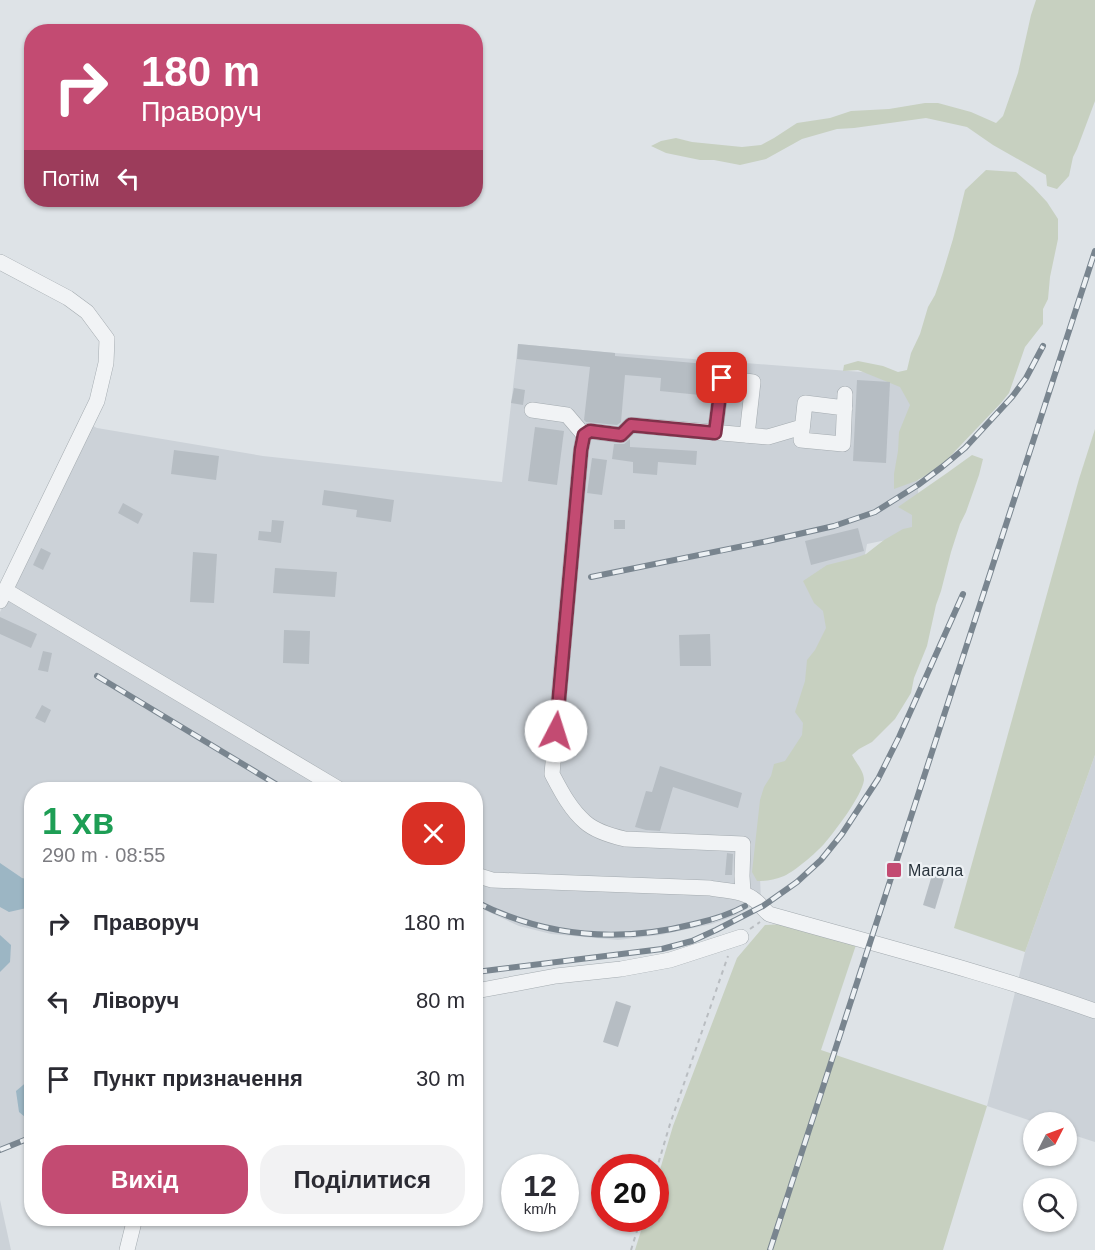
<!DOCTYPE html>
<html lang="uk">
<meta charset="utf-8">
<style>
body{margin:0;font-family:Helvetica,sans-serif;background:#f2f2f3;color:#2b2b33;height:100vh;display:flex;flex-direction:column;font-size:22px;white-space:nowrap}
*{box-sizing:border-box;margin:0}
p{font-size:20px;color:#7c7c81}
.icon{flex:none;width:33px;height:33px;fill:none;stroke:currentColor;stroke-width:2;stroke-linecap:round;stroke-linejoin:round}
.map{position:relative;flex:1;overflow:hidden}
.panel{position:absolute;left:24px;top:782px;width:459px;height:444px;display:flex;flex-direction:column;background:#fff;border-radius:24px;box-shadow:0 2px 4px #0004}
.panel>*{flex:none}
.hud{position:absolute;left:24px;top:24px;width:459px;height:183px;border-radius:24px;box-shadow:0 2px 4px #0004;background:#c34b72;color:#fff;overflow:hidden}
.needle{width:39px;rotate:48deg}
.tools{position:absolute;left:1023px;top:1112px;display:grid;gap:12px}
.tools a{display:grid;place-items:center;width:54px;height:54px;border-radius:50%;background:#fff;box-shadow:0 2px 4px #0004;font-size:30px}
.speed{position:absolute;left:501px;top:1154px;display:flex;gap:12px;font-size:30px;font-weight:700;text-align:center}
.speed>*{display:grid;place-content:center;width:78px;height:78px;border-radius:50%;background:#fff;box-shadow:0 2px 4px #0004;line-height:1}
.speed small{font-size:15px;font-weight:400}
.speed .limit{border:9px solid #d22;background:#fff;color:#111}
.pin{position:absolute;display:grid;place-items:center;width:51px;height:51px;color:#fff;margin:-26px;border-radius:12px;box-shadow:0 3px 9px #0006}
.me{position:absolute;width:66px;margin:-33px;rotate:5deg;stroke-linejoin:round;filter:drop-shadow(0 0 4px #0008)}
.turn{display:flex;align-items:center;gap:21px;height:126px;padding:0 18px;font-size:27px}
.turn .icon{width:78px;height:78px;stroke-width:2.5}
.turn b{display:block;font-size:42px;line-height:51px}
.then{display:flex;align-items:center;height:57px;padding:0 18px;background:#0003;gap:12px;font-size:22px}
.round{display:grid;place-items:center;flex:none;width:63px;height:63px;border-radius:24px;background:#f2f2f3}
.headline{display:flex;align-items:center;justify-content:space-between;height:102px;padding:0 18px}
h1{font-size:36px;font-weight:800;line-height:45px;color:#1e9e55}
.cta{display:flex;gap:12px;margin-top:auto;padding:12px 18px}
.cta a{flex:1;height:69px;border-radius:24px;background:#c34b72;color:#fff;font-size:24px;font-weight:800;line-height:69px;text-align:center}
.cta a+a{background:#f2f2f3;color:#2b2b33}
ul{padding:0;list-style:none}
li{display:flex;align-items:center;gap:18px;height:78px;padding:0 18px}
li div{flex:1}
li b{display:block;font-size:22px}
li em{font-style:normal}
.map>svg:first-child{display:block}
.built{fill:#ccd2d8}
.green{fill:#c7d0c0}
.water{fill:#9cb6c4}
.building{fill:#b6bdc3}
.lines{fill:none;stroke-linecap:round;stroke-linejoin:round}
.minor-casing{stroke:#a4abb0;stroke-width:16}
.path{stroke:#b9bdc1;stroke-width:2;stroke-dasharray:4.5 4.5;stroke-linecap:butt}
.minor{stroke:#f1f3f5;stroke-width:15}
.rail-casing{stroke:#79858f;stroke-width:6}
.rail{stroke:#edf1f4;stroke-width:4;stroke-dasharray:11;stroke-linecap:butt}
.route-casing{stroke:#7f314a;stroke-width:15}
.route{stroke:#c34b72;stroke-width:10}
.poi-dot{fill:#c34b72;stroke:#edf1f4;stroke-width:2}
.labels{text-anchor:middle;stroke-width:4.5;stroke-linejoin:round;paint-order:stroke}
.poi-label{font-size:16px;fill:#29333c;stroke:#edf1f4;text-anchor:start}
</style>
<div class="map">
<svg width="1095" height="1250" viewBox="0 0 1095 1250">
<rect width="100%" height="100%" fill="#dee3e7"/>
<g class="built">
<polygon points="518,344 615,353 913,376 920,533 867,544 862,570 760,878 761,901 734,916 712,924 660,935 618,940 551,934 519,926 476,906 476,789 32,789 31,1134 0,1148 0,612 91,425 97,428 263,456 502,482"/>
<polygon points="1095,755 1095,1142 1067,1133 1066,1122 1034,1122 987,1106 1025,952"/>
<polygon points="0,1200 11,1250 0,1250"/>
</g>
<g class="green">
<polygon points="1036,0 1095,0 1095,101 1077,149 1073,157 1069,176 1057,189 1047,186 1046,175 993,145 967,127 926,118 854,128 837,129 802,139 766,159 740,165 714,160 700,160 666,153 651,146 661,141 676,138 692,142 742,147 761,145 774,138 797,123 830,118 851,111 889,109 925,103 938,103 971,112 996,123 1003,116 1018,73 1031,15"/>
<polygon points="986,170 1016,172 1033,187 1047,202 1058,219 1058,239 1050,277 1048,299 1043,309 1043,324 1025,347 1009,393 1001,403 939,468 916,481 894,489 894,474 898,451 899,432 910,405 900,387 858,370 843,371 844,365 858,361 883,366 898,372 907,370 911,353 920,334 928,307 935,295 943,272 953,239 965,190"/>
<polygon points="1095,429 1095,755 1025,952 954,928 1079,479"/>
<path d="M972 455 983 459 979 475 966 512 960 524 951 552 941 591 936 605 927 646 914 678 911 693 895 719 872 742 859 749 852 755C856 763 864 771 864 780 862 796 835 831 824 844 816 853 795 871 784 876 775 880 766 881 757 881L752 872 760 800 764 787 771 776 774 764 785 761 802 735 803 723 795 712 805 681 807 660 815 650 826 628 823 611 814 603 803 581 827 565 855 558 866 554 884 540 903 529 912 527V515L898 507 947 473Z"/>
<polygon points="784,924 856,945 821,1050 987,1106 943,1250 635,1250 645,1218 656,1218 656,1183 673,1126 737,958 765,925"/>
</g>
<g class="water">
<polygon points="0,863 22,878 31,880 31,907 9,912 0,907"/>
<polygon points="0,935 11,945 10,962 0,972"/>
<polygon points="29,1080 31,1080 31,1122 19,1112 16,1091"/>
</g>
<g class="building">
<polygon points="518,344 615,353 615,356 717,365 716,370 712,377 710,396 660,391 661,378 625,375 621,422 617,425 586,422 584,420 590,367 517,359"/>
<polygon points="857,380 890,382 886,463 853,461"/>
<polygon points="514,388 525,390 523,405 511,403"/>
<polygon points="535,427 564,431 557,485 528,481"/>
<polygon points="630,439 630,447 697,451 696,465 658,462 657,475 633,473 633,462 612,459 614,444 624,444"/>
<polygon points="174,450 219,456 216,480 171,474"/>
<polygon points="592,458 607,460 602,495 587,493"/>
<polygon points="324,490 394,500 391,522 356,517 357,510 322,505"/>
<polygon points="123,503 143,514 138,524 118,513"/>
<polygon points="272,520 284,521 281,543 258,540 259,531 271,532"/>
<rect x="614" y="520" width="11" height="9"/>
<polygon points="858,528 864,551 811,565 805,541"/>
<polygon points="41,548 51,553 43,570 33,565"/>
<polygon points="193,552 217,554 214,603 190,602"/>
<polygon points="275,568 337,572 335,597 273,593"/>
<polygon points="0,617 37,634 31,648 0,634"/>
<polygon points="284,630 310,631 309,664 283,663"/>
<polygon points="710,634 711,666 680,666 679,635"/>
<polygon points="43,651 52,653 48,672 38,670"/>
<polygon points="42,705 51,710 45,723 35,718"/>
<polygon points="660,766 742,793 738,808 673,787 660,831 646,830 635,827 646,791 652,792"/>
<polygon points="727,853 733,854 732,875 725,875"/>
<polygon points="932,875 944,879 935,909 923,905"/>
<polygon points="616,1001 631,1006 618,1047 603,1042"/>
</g>
<g class="lines">
<defs>
<g id="minor">
<polyline points="0,262 68,298 87,312 107,339 106,363 97,401 0,601"/>
<polyline points="845,408 805,403 801,440 843,444 845,394"/>
<polyline points="532,410 567,415 584,435"/>
<polyline points="715,433 722,378 753,382 747,435"/>
<polyline points="5,590 339,789"/>
<path d="M476 875 492 880 710 888C724 891 744 890 756 901 761 905 764 910 769 914 878 945 989 973 1095 1011"/>
<path d="M743 893 742 876 743 844 625 839C612 836 595 831 585 822 570 809 561 791 552 774L581 450 584 435 589 431 621 435 631 425 768 437 802 427"/>
<polyline points="476,991 556,976 621,969 670,960 741,937"/>
<polyline points="127,1250 135,1218"/>
</g>
</defs>
<use href="#minor" class="minor-casing"/>
<g class="path">
<polyline points="750,929 760,922"/>
<polyline points="656,1171 670,1124 728,956"/>
<polyline points="631,1250 641,1218"/>
</g>
<use href="#minor" class="minor"/>
<defs>
<g id="rail">
<polyline points="591,577 768,541 834,526 875,512 918,485 942,467 965,448 1012,397 1026,378 1043,346"/>
<polyline points="97,676 284,789"/>
<path d="M476 902C545 937 619 943 694 924 711 920 729 915 745 906"/>
<polyline points="476,972 662,949 692,941 716,930 763,906 797,882 821,860 842,834 878,779 899,737 963,594"/>
<polyline points="0,1150 32,1137"/>
<polyline points="770,1250 1095,251"/>
</g>
</defs>
<use href="#rail" class="rail-casing"/>
<use href="#rail" class="rail"/>
</g>
<g class="lines">
<defs>
<polyline id="route" points="556,731 581,450 584,435 590,431 621,435 631,425 715,433 722,378"/>
</defs>
<use href="#route" class="route-casing"/>
<use href="#route" class="route"/>
</g>
<rect class="poi-dot" x="886" y="862" width="16" height="16" rx="3"/>
<g class="labels">
<g class="poi-label">
<text x="908" y="876">Магала</text>
</g>
</g>
</svg>
<div class="tools">
<a><svg class="needle" viewBox="-14 -14 28 28"><path d="M0-13l5 13h-10z" fill="#e53935"/><path d="M0 13l5-13h-10z" fill="#7c7c81"/></svg></a>
<a><svg class="icon" aria-label="search" viewBox="0 0 24 24"><circle cx="10" cy="10" r="6"/><path d="M15 15l6 6"/></svg></a>
</div>
<div class="speed"><div>12<small>km/h</small></div><div class="limit">20</div></div>
<div class="pin" style="left:722px;top:378px;background:#d93025"><svg class="icon" aria-label="arrive" viewBox="0 0 24 24"><path d="M6 21V4h12l-3 4 3 4H6"/></svg></div>
<svg class="me" style="left:556px;top:731px" viewBox="-20 -20 40 40"><circle r="19" fill="#fff"/><path d="M0-13L10 11 0 6-10 11z" fill="#c34b72"/></svg>
<div class="hud">
<div class="turn"><svg class="icon" aria-label="right" viewBox="0 0 24 24"><path d="M7 20v-9h11M14 6l5 5-5 5"/></svg><div><b>180 m</b>Праворуч</div></div>
<div class="then">Потім<svg class="icon" aria-label="left" viewBox="0 0 24 24"><path d="M17 20v-9H6M10 6l-5 5 5 5"/></svg></div>
</div>
<section class="panel">
<div class="headline"><div><h1>1 хв</h1><p>290 m · 08:55</p></div><a class="round" style="background:#d93025;color:#fff"><svg class="icon" aria-label="close" viewBox="0 0 24 24"><path d="M6 6l12 12M18 6L6 18"/></svg></a></div>
<ul>
<li><svg class="icon" aria-label="right" viewBox="0 0 24 24"><path d="M7 20v-9h11M14 6l5 5-5 5"/></svg><div><b>Праворуч</b></div><em>180 m</em></li>
<li><svg class="icon" aria-label="left" viewBox="0 0 24 24"><path d="M17 20v-9H6M10 6l-5 5 5 5"/></svg><div><b>Ліворуч</b></div><em>80 m</em></li>
<li><svg class="icon" aria-label="arrive" viewBox="0 0 24 24"><path d="M6 21V4h12l-3 4 3 4H6"/></svg><div><b>Пункт призначення</b></div><em>30 m</em></li>
</ul>
<div class="cta"><a>Вихід</a><a>Поділитися</a></div>
</section>
</div>
